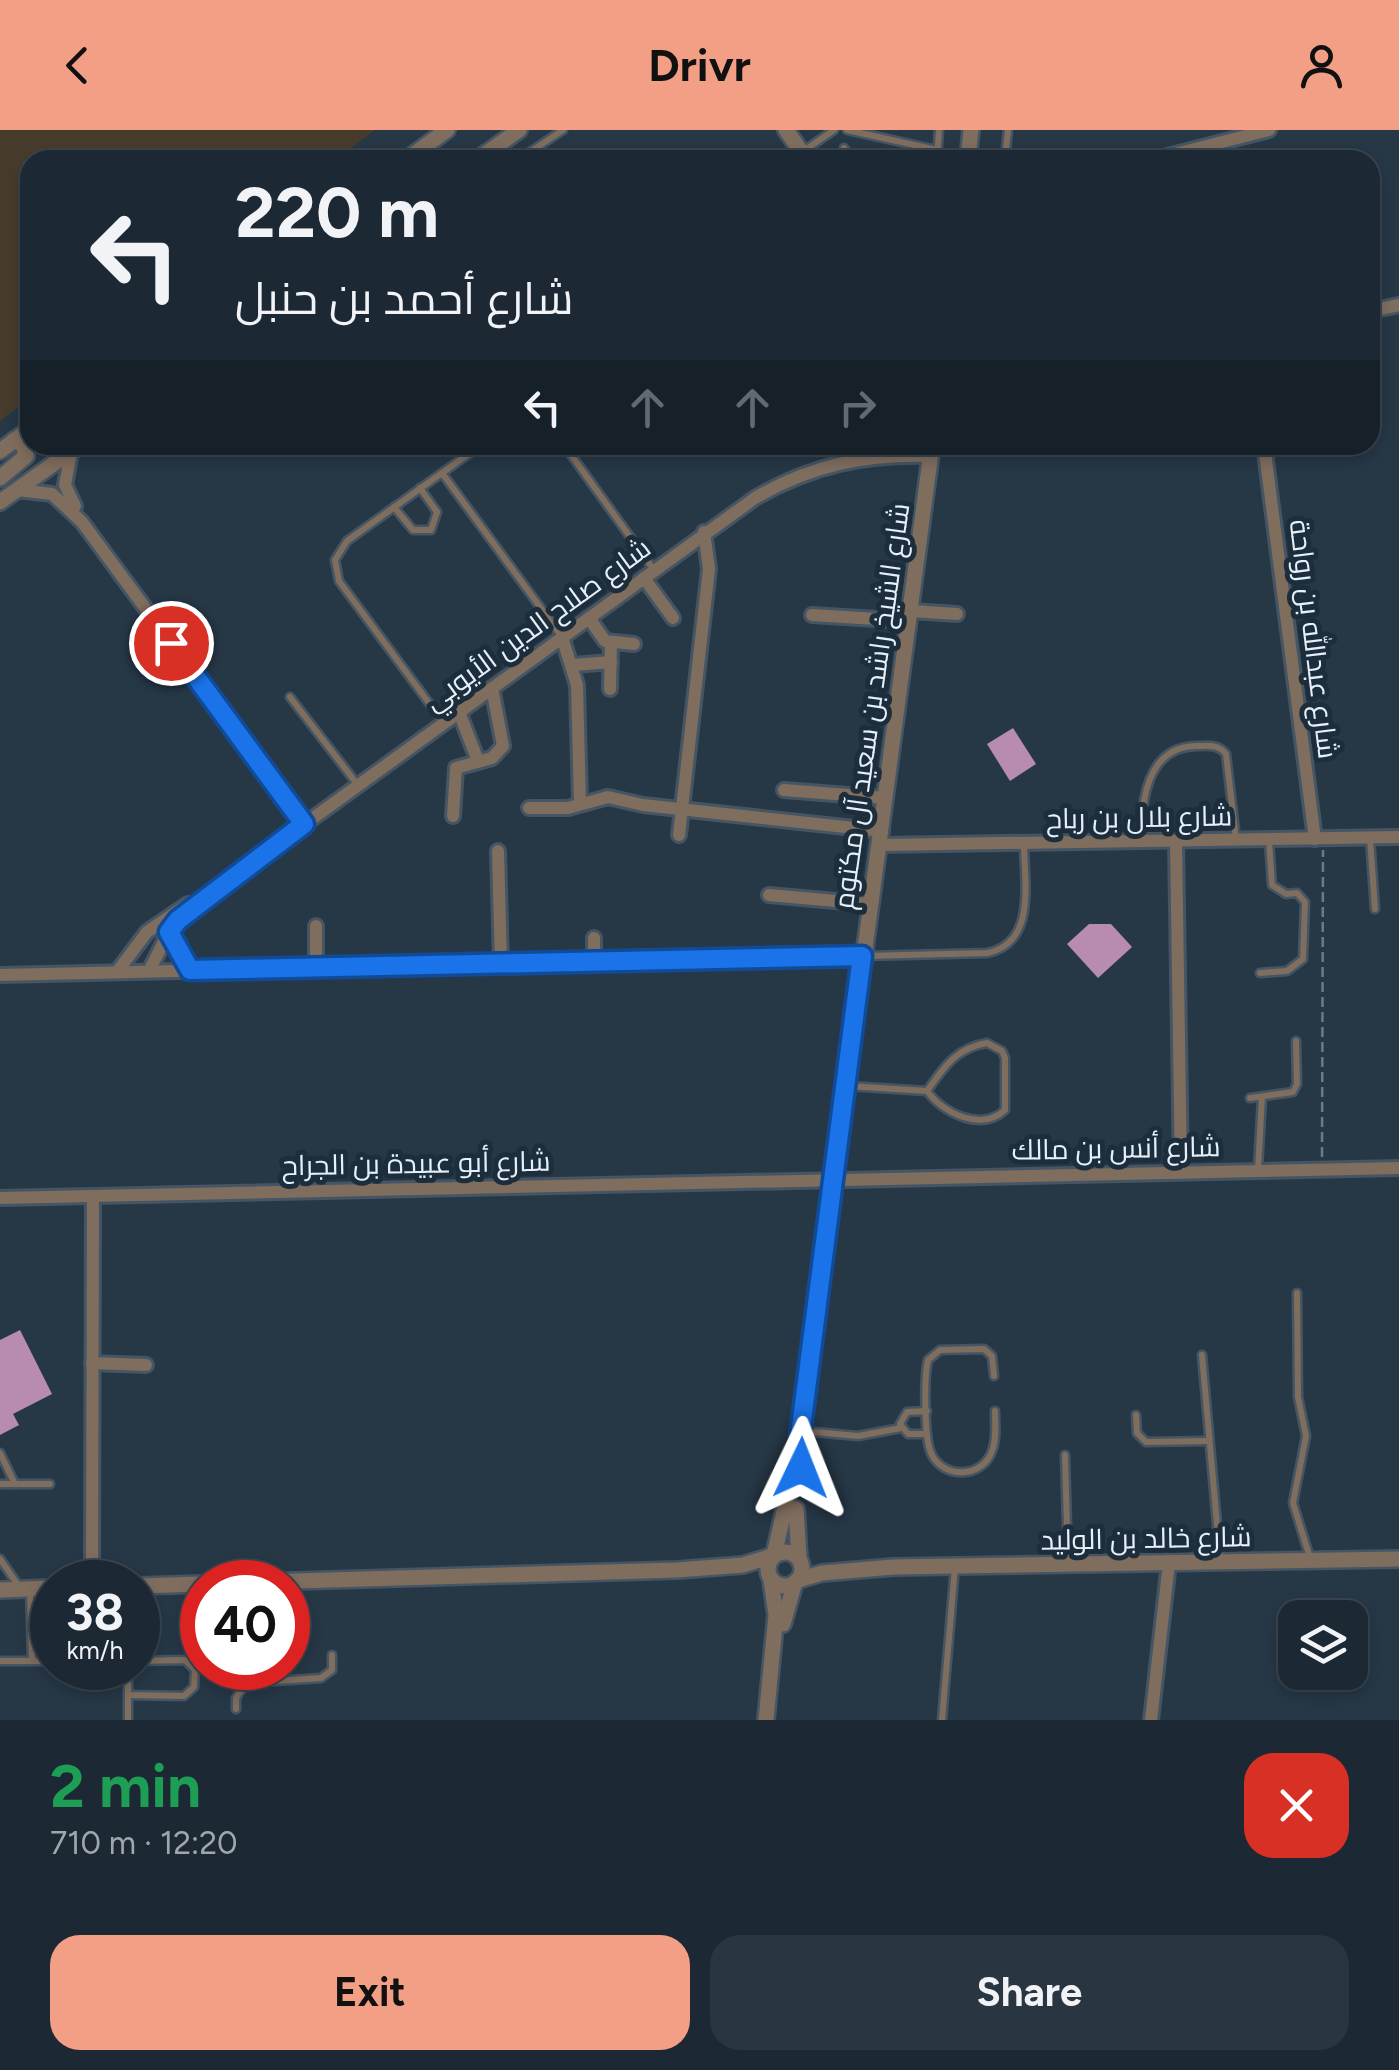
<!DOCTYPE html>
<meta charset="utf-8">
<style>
body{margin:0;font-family:Figtree,Cairo,sans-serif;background:#293540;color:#f1f3f6;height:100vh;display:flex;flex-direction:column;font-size:38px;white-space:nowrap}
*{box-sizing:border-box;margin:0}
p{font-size:32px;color:#a0a6ac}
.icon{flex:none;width:55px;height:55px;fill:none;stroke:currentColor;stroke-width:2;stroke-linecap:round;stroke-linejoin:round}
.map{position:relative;height:1590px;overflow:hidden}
.details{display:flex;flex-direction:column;background:#1c2934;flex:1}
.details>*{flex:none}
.guide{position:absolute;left:20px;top:20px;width:1360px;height:305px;border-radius:30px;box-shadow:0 5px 15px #0003,0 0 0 2px #3a454f;background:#1c2934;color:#f1f3f6;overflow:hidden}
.controls{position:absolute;left:1278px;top:1470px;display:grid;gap:20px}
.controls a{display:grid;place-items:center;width:90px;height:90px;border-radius:20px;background:#1c2934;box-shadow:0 5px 15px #0003,0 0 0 2px #3a454f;font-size:50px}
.speed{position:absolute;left:30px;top:1430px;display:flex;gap:20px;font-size:50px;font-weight:700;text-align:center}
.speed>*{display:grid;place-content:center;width:130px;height:130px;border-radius:50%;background:#1c2934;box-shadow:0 5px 15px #0003,0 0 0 2px #3a454f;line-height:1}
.speed small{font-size:25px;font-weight:400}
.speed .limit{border:15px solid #d22;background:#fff;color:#111}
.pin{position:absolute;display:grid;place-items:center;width:85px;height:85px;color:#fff;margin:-42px;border:5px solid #fff;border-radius:50%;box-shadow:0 2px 10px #0007}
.me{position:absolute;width:110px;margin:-55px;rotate:2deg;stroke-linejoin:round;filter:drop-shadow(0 0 8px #0008)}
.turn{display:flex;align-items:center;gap:35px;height:210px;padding:0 50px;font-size:45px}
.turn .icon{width:130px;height:130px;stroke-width:2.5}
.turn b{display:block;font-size:70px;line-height:85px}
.lanes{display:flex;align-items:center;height:95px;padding:0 50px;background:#0003;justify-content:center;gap:50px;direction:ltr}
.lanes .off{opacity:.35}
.round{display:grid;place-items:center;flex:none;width:105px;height:105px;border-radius:30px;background:#293540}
.head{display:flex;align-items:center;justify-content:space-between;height:170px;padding:0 50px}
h1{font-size:60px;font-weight:700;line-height:75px;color:#1e9e55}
.button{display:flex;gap:20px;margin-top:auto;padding:20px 50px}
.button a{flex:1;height:115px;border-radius:30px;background:#f39f85;color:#111;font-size:40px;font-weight:700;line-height:115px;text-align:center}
.button a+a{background:#293540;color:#f1f3f6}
header{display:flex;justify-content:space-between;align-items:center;height:130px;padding:0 50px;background:#f39f85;color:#111;font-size:45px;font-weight:700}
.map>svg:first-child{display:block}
.commercial{fill:#473b2c}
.building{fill:#b78cb0}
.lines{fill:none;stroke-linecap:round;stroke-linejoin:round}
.service-casing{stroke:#455563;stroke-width:11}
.minor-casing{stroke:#455563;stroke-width:18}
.tertiary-casing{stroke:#455563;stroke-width:20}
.path{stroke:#6b7a87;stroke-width:2.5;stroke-dasharray:10 5;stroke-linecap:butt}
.service{stroke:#7f6d5e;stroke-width:6}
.minor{stroke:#7f6d5e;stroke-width:12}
.tertiary{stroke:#7f6d5e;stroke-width:15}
.route-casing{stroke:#114b97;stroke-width:25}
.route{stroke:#1a73e8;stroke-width:18}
.labels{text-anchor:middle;stroke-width:10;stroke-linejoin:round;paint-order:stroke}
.street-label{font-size:28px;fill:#e6f0fa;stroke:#1c2d3b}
</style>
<header><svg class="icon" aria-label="back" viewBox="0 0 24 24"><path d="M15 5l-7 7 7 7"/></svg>Drivr<svg class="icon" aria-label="person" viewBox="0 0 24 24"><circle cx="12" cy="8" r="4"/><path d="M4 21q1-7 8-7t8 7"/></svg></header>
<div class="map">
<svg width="1399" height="1590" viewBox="0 0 1399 1590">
<rect width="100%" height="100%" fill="#263746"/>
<polygon class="commercial" points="0,0 375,0 336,30 30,30 30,268 0,291"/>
<g class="building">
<polygon points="1013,598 1036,634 1010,651 987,614"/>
<polygon points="1089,794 1111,794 1132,817 1098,848 1067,814"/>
<polygon points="20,1200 52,1264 13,1284 19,1295 0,1305 0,1210"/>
</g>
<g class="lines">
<defs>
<g id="service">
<polyline points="847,0 937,20"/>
<polyline points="844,18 853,30"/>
<polyline points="802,22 834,0"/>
<polyline points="518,30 563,0"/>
<polyline points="937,30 939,0"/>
<polyline points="1005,30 1008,0"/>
<polyline points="564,315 654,440"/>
<polyline points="442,343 562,507"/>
<polyline points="394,377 413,400 431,400 437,382 420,358"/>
<polyline points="290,567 357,654"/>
<polyline points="443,592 339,451 335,430 347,411 481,315"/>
<polyline points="1370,708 1375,779"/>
<path d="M1143 710C1140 672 1147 617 1196 616 1209 616 1218 614 1226 624L1236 709"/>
<path d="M864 826 987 823C1037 813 1024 752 1024 713"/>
<polyline points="1260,843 1287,841 1303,829 1305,772 1297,763 1286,764 1272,755 1269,711"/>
<path d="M987 913 1002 921 1005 928V980C981 1002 943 983 927 961 944 937 956 918 987 913Z"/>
<polyline points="848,956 927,961"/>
<polyline points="1250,968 1293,962 1297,954 1296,911"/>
<polyline points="1258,1039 1262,967"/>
<polyline points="1297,1163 1298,1267 1306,1306 1293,1373 1311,1431"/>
<polyline points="1202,1225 1220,1428"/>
<path d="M994 1246 992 1226 984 1219 940 1220 928 1230C924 1247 924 1307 931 1323 943 1350 983 1348 992 1321 997 1309 995 1294 995 1281"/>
<polyline points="1136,1285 1137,1303 1146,1312 1207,1311"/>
<polyline points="803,1301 858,1306 901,1298"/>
<polyline points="927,1304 908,1304 900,1294 907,1282 927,1281"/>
<polyline points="0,1323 15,1354"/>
<polyline points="1065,1325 1068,1433"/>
<polyline points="0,1354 50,1354"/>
<polyline points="0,1429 18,1455"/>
<polyline points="30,1460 32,1531"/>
<polyline points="0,1531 52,1531"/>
<polyline points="268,1538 268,1550"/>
<polyline points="128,1565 184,1566 194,1557 195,1540 185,1530 138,1531"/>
<polyline points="236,1579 236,1568 246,1553 321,1548 332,1540 332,1525"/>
<polyline points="128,1590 128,1538"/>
<polyline points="942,1590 955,1437"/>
</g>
<g id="minor">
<polyline points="1152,30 1269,0"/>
<polyline points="1370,181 1399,175"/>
<polyline points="1264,315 1315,709"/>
<polyline points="71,322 65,355 75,376"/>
<polyline points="18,360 52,364 82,392 304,694"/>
<polyline points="644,448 673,488"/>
<polyline points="911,481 957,484"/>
<polyline points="812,485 909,491"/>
<polyline points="589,488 605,511 634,514"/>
<polyline points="562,507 577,555 580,673"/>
<polyline points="573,535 611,532"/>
<polyline points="610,559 611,512"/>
<polyline points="459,582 478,631"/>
<polyline points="784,660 886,668"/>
<polyline points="529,678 568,678 608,667 643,675 882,701"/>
<polyline points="453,686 456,638 492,628 503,616 492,558"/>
<polyline points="679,705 709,439 704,402"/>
<polyline points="1176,712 1181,1042"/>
<polyline points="880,715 1399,707"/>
<polyline points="498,721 501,834"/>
<polyline points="769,765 869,774"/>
<polyline points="169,802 190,841"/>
<polyline points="594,832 594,808"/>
<polyline points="316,838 316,796"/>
<path d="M149 841 169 802 200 770 755 368C811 335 866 324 930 326"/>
<polyline points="117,842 147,802 188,774"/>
<polyline points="0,845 862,826"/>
<polyline points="0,1068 1399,1038"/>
<polyline points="92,1233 146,1235"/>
<polyline points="92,1452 93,1066"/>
<polyline points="1151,1590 1169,1433"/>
</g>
<g id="tertiary">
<polyline points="786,0 807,30"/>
<polyline points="406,30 447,0"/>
<polyline points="477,30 519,0"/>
<polyline points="968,30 971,0"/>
<polyline points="0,321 30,299"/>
<polyline points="0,348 26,326 23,314 14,310"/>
<polyline points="0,372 80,315"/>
<polyline points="796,1379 799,1428"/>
<circle cx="785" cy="1439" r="17"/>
<polyline points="774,1425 798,1321 932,315"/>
<polyline points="798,1450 822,1443 893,1437 1399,1429"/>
<polyline points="261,1452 677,1440 743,1435 772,1426"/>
<polyline points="138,1456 202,1454"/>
<polyline points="0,1460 52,1458"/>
<polyline points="783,1494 795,1452"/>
<polyline points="766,1590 776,1485 771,1450"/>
</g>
</defs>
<use href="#service" class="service-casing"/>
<use href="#minor" class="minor-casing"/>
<use href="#tertiary" class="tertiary-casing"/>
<polyline class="path" points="1322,1027 1323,720"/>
<use href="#service" class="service"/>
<use href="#minor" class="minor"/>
<use href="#tertiary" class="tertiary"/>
</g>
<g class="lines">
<defs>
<polyline id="route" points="171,513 304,694 178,790 169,802 190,840 862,826 798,1321 801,1338"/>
</defs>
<use href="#route" class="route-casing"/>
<use href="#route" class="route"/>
</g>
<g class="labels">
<g class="street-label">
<text transform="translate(537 494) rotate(-36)" y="10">شارع صلاح الدين الأيوبي</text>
<text transform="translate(1314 509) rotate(83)" y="10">شارع عبدالله بن رواحة</text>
<text transform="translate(871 576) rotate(-82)" y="10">شارع الشيخ راشد بن سعيد آل مكتوم</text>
<text transform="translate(1139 687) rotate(-1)" y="10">شارع بلال بن رباح</text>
<text transform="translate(1116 1018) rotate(-1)" y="10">شارع أنس بن مالك</text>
<text transform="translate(416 1033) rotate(-1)" y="10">شارع أبو عبيدة بن الجراح</text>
<text transform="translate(1146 1408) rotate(-1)" y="10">شارع خالد بن الوليد</text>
</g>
</g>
</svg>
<div class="controls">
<a><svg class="icon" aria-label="layers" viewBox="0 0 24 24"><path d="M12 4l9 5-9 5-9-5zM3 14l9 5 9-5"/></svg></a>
</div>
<div class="speed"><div>38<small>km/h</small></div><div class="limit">40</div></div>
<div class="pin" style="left:171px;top:513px;background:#d93025"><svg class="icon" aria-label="arrive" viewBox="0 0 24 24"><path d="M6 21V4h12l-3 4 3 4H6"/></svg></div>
<svg class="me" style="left:801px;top:1338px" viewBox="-20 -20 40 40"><path d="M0-17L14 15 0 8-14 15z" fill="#1a73e8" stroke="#fff" stroke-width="4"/></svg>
<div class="guide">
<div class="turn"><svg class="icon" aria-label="left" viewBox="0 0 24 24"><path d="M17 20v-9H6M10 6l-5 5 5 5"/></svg><div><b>220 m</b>شارع أحمد بن حنبل</div></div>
<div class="lanes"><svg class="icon" aria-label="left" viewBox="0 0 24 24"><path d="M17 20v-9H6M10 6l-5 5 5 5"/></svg><svg class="icon off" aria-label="ahead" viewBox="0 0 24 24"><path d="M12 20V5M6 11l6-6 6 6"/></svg><svg class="icon off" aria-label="ahead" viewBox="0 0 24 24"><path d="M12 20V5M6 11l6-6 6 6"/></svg><svg class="icon off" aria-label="right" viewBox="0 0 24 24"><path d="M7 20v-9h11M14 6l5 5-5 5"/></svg></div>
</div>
</div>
<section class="details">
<div class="head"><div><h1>2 min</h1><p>710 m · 12:20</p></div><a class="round" style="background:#d93025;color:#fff"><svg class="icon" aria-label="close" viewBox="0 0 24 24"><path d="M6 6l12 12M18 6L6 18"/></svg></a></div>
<div class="button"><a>Exit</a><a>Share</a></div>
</section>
